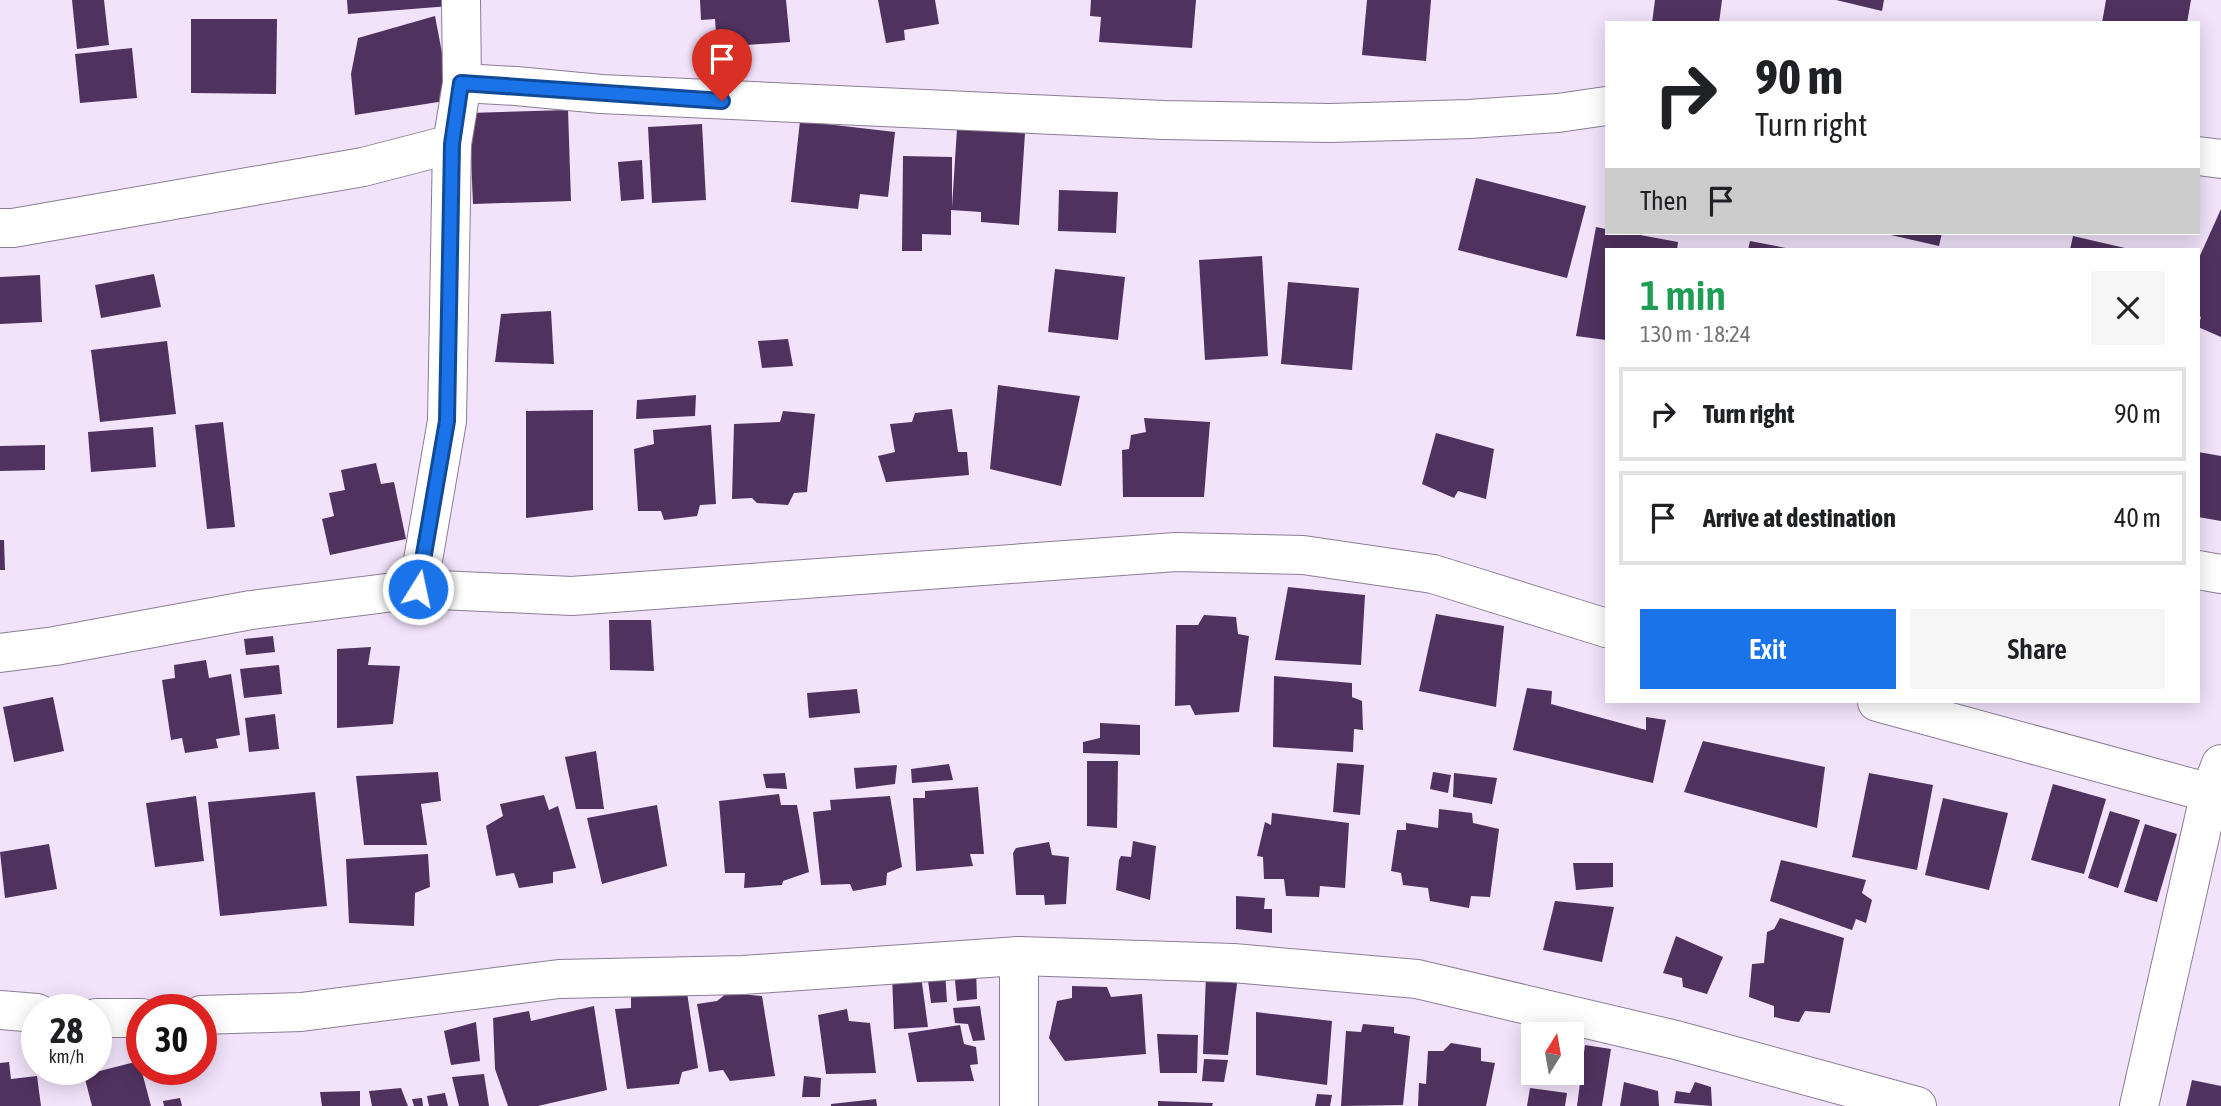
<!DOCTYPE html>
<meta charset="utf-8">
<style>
body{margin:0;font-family:"Asap Condensed",sans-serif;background:#f6f6f6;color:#202124;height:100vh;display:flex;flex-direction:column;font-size:26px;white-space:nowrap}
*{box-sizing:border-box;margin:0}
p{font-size:23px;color:#757577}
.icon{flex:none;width:38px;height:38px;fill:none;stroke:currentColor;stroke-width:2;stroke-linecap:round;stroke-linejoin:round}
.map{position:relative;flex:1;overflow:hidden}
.details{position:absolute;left:1605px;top:248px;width:595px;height:455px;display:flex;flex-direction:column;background:#fff;border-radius:0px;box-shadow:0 4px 18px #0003}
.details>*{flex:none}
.banner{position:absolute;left:1605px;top:21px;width:595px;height:214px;border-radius:0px;box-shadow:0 4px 18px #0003;background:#fff;color:#202124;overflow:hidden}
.needle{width:46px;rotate:11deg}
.fabs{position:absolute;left:1521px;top:1022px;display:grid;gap:14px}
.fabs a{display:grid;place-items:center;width:63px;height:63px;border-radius:0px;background:#fff;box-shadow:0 4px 18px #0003;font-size:35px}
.speed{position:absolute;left:21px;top:994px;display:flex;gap:14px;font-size:35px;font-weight:700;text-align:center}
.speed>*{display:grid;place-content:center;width:91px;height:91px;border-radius:50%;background:#fff;box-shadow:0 4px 18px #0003;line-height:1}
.speed small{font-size:18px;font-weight:400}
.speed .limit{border:10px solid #d22;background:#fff;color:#111}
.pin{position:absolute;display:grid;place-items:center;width:60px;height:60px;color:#fff;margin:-72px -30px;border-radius:50% 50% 50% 0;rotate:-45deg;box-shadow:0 0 7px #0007}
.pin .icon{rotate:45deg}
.me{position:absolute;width:77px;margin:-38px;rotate:10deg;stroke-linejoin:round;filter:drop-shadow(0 0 5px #0008)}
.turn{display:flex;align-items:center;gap:24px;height:147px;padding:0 35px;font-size:32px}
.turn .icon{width:91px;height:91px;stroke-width:2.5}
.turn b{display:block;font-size:49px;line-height:60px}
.then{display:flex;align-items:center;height:66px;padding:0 35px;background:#0003;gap:14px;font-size:26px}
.round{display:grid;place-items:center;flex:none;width:74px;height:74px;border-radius:0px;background:#f6f6f6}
.headline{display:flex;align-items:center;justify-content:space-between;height:119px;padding:0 35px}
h1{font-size:42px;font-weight:600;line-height:52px;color:#1e9e55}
.cta{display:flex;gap:14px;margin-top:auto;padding:14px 35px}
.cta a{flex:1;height:80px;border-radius:0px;background:#1a73e8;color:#fff;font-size:28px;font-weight:600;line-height:80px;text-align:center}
.cta a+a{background:#f6f6f6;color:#202124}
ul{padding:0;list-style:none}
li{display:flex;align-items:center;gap:21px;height:94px;margin:0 14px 10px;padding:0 21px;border:4px solid #e0e0e0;border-radius:0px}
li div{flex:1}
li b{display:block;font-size:26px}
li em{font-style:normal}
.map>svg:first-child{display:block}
.building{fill:#50325f}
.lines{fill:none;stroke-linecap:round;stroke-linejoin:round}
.minor-casing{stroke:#8b7e94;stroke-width:40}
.minor{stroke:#fff;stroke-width:38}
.route-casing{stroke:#114b97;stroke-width:18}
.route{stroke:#1a73e8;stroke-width:12}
</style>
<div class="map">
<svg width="2221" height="1106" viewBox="0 0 2221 1106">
<rect width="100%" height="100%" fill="#f2e3fb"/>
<g class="building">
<polygon points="72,0 104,0 109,45 77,49"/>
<polygon points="347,0 449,0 450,6 348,14"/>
<polygon points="700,0 786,0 790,42 717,47 715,19 701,20"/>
<polygon points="878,0 935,0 939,24 904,30 905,40 886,43"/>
<polygon points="1091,0 1196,0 1192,48 1099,42 1101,17 1090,16"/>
<polygon points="1367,0 1431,0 1426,61 1362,55"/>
<polygon points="1655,0 1722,0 1719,23 1652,23"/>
<polygon points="1836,0 1884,0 1882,11"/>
<polygon points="2106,0 2191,0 2187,23 2102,23"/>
<polygon points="435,16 451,100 355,115 351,74 358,38"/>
<polygon points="191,19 277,19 276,94 191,93"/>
<polygon points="132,48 137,98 80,103 75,54"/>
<polygon points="568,110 571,201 473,204 469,113"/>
<polygon points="800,121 895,132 888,197 860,194 858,209 791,202"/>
<polygon points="702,124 706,200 652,203 648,127"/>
<polygon points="957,129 1025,133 1019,225 981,222 981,212 951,210 951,235 922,234 922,251 902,251 903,156 952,157 952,207"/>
<polygon points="642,160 644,199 621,201 618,162"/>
<polygon points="1476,178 1586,206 1567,278 1458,250"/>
<polygon points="1059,190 1118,192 1116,233 1058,231"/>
<polygon points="2221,209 2221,337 2198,327 2201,317 2198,316 2198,260"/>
<polygon points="1596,227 1606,229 1606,233 1629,233 1678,242 1677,250 1606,250 1606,340 1576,336"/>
<polygon points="1882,233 1942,233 1939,246"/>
<polygon points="2073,236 2125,248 2124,250 2070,250"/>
<polygon points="1750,241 1791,249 1791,250 1748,250"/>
<polygon points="1262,256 1268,356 1205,360 1199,260"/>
<polygon points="1055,269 1125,277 1118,340 1048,332"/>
<polygon points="154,274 161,307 101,318 95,285"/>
<polygon points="40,275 42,322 0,324 0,277"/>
<polygon points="1288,282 1359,288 1352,370 1281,364"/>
<polygon points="551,311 554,364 495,362 501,314"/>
<polygon points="788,339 793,366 762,368 758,341"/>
<polygon points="167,341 176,414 100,422 91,350"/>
<polygon points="998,385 1080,396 1061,486 990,469"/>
<polygon points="696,395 695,416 636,419 637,400"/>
<polygon points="952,409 958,452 967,452 969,475 886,482 878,456 895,452 890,424 912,422 915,413"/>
<polygon points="593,410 593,510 526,518 526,411"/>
<polygon points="783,411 815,414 807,492 794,493 788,505 757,503 752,498 732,499 734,424 780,422"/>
<polygon points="1144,418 1210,422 1204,497 1123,497 1122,450 1129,449 1131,435 1146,432"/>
<polygon points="223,422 235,527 207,529 195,425"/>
<polygon points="711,425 716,504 700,505 697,516 664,520 661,511 638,511 634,449 654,444 653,430"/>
<polygon points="153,427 156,467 91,472 88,432"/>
<polygon points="1436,433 1494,449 1486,499 1458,491 1454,498 1422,484"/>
<polygon points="45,445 45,470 0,471 0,446"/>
<polygon points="2198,452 2221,456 2221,521 2198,517"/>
<polygon points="376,463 381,484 394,482 406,539 330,555 322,519 334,516 329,493 345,490 341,470"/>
<polygon points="0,540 4,540 5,570 0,570"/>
<polygon points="1288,587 1365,595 1361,665 1275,660"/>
<polygon points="1436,614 1504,626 1496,707 1419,691"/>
<polygon points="1204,615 1236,617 1238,634 1249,636 1239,712 1195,715 1190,705 1175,706 1176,625 1198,625"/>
<polygon points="609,620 651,620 654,671 610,670"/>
<polygon points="273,636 275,652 246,655 244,639"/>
<polygon points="371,647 368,665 400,666 393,724 337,728 337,649"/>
<polygon points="206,660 209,678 231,674 240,735 216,739 218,748 185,753 182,738 171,740 162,680 175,678 174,665"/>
<polygon points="279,665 282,694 244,698 240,669"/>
<polygon points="1274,676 1352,683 1352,697 1362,701 1363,730 1354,729 1353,752 1273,747"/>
<polygon points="1527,688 1552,691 1551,704 1646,730 1646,717 1666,720 1653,783 1513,750"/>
<polygon points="857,689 860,713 809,718 807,693"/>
<polygon points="53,697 64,751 14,762 3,707"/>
<polygon points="275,714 279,749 249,752 245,718"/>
<polygon points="1100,723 1140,725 1140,755 1083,753 1083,742 1100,738"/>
<polygon points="1703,741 1825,767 1817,828 1684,792"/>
<polygon points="596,751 604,809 576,809 565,757"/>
<polygon points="1087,761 1118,761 1117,828 1087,826"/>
<polygon points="1337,763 1364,765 1360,815 1333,812"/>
<polygon points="949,764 953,780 912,783 911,769"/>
<polygon points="897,765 895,784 856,789 854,768"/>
<polygon points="438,772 441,801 421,804 427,845 364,845 356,776"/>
<polygon points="1433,772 1451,775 1448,793 1430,789"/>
<polygon points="785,773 787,789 766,788 763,774"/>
<polygon points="1454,773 1497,778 1492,804 1453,797"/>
<polygon points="1869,773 1933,785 1917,870 1852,857"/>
<polygon points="2053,784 2106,799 2084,874 2031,860"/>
<polygon points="978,787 984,854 970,854 973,866 916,871 913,798 925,798 925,791"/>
<polygon points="315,792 327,906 220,916 208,802"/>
<polygon points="779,794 781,805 797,805 809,872 783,881 782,885 744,888 745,873 725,873 719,801"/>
<polygon points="544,795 549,810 558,806 576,868 553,872 553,883 519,888 514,873 496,876 486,826 503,816 500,804"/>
<polygon points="196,796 204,861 155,867 146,803"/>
<polygon points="890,796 902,867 887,873 886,885 853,891 850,884 821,885 813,812 831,810 830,800"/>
<polygon points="1943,798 2008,813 1989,890 1925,875"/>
<polygon points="657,805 667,866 602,884 587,818"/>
<polygon points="1439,809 1472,813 1473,823 1499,829 1490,897 1471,896 1469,908 1430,901 1428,888 1403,885 1401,873 1391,871 1397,830 1406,830 1406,823 1438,828"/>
<polygon points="2110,811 2140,820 2118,888 2088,878"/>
<polygon points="1272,813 1349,823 1345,888 1320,886 1319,897 1286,896 1284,879 1264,879 1263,857 1257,856 1265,822 1271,825"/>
<polygon points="2145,824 2177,834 2157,902 2124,892"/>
<polygon points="1133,841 1156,846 1150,900 1116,890 1119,860 1121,856 1131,857"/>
<polygon points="1049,842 1052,855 1069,857 1066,904 1045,905 1044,895 1016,895 1013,853 1016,848"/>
<polygon points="49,844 57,889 5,898 0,852"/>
<polygon points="428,854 430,887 415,893 414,926 349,923 346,859"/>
<polygon points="1781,860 1866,880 1862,893 1872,900 1866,923 1856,919 1852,930 1770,901"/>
<polygon points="1573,863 1613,863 1613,887 1576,890"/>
<polygon points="1236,896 1265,898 1264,909 1272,909 1272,933 1236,929"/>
<polygon points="1555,901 1614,907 1602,962 1543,950"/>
<polygon points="1780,918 1844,938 1830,1013 1805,1011 1799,1022 1792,1021 1774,1017 1774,1006 1749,997 1752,964 1764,963 1767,932 1774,929"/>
<polygon points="1676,936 1723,957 1707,994 1683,987 1682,978 1663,973"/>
<polygon points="976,969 977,999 957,1001 954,970"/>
<polygon points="945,972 947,1002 931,1003 927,973"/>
<polygon points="892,973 921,976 928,1027 894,1029"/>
<polygon points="1206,975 1238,976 1228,1055 1203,1054"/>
<polygon points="1072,986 1107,987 1111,997 1142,994 1146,1054 1065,1061 1049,1038 1057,1001 1072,998"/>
<polygon points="687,992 698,1068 682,1072 679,1084 627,1089 615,1009 631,1008 631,997"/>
<polygon points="727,993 762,996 775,1076 730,1081 723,1070 709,1072 697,1004 717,1001"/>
<polygon points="594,1006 607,1090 538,1106 508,1106 495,1069 493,1018 529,1011 531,1021"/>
<polygon points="980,1006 985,1040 973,1041 968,1024 955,1023 953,1008"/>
<polygon points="847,1009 849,1021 870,1023 876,1073 826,1074 818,1015"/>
<polygon points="1256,1012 1332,1021 1327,1085 1256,1075"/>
<polygon points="476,1022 480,1061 451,1065 444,1031"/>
<polygon points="1363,1024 1394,1027 1394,1033 1410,1036 1403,1105 1341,1106 1346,1031 1361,1032"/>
<polygon points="960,1025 964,1044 976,1047 978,1064 970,1065 974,1081 917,1082 908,1033"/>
<polygon points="1157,1034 1198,1035 1197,1073 1160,1073"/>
<polygon points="1451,1043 1481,1048 1481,1061 1495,1063 1486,1106 1418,1106 1419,1083 1426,1084 1428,1051 1443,1051"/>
<polygon points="1585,1045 1611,1049 1602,1106 1577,1106"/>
<polygon points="1204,1059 1228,1060 1224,1082 1202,1081"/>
<polygon points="139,1061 151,1106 92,1106 84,1075"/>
<polygon points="9,1062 11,1079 37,1076 41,1106 0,1106 0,1063"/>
<polygon points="484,1074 489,1106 459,1106 452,1077"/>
<polygon points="804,1076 821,1078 820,1097 802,1097"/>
<polygon points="2192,1080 2221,1086 2221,1106 2186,1106"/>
<polygon points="1624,1082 1658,1091 1659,1106 1620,1106"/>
<polygon points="1695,1082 1711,1087 1712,1106 1674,1103 1676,1091 1690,1093"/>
<polygon points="401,1088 408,1106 372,1106 369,1091"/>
<polygon points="1530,1088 1567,1093 1565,1106 1527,1106"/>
<polygon points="360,1091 360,1106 322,1106 320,1092"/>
<polygon points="445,1093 448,1106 429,1106 427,1096"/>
<polygon points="1317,1094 1332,1095 1330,1106 1315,1106"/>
<polygon points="180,1098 182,1106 164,1106 163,1101"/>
<polygon points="422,1098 423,1106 414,1106 412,1099"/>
<polygon points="876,1099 877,1106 831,1106 831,1104"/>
<polygon points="1158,1101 1213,1103 1212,1106 1158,1106"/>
</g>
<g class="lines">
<defs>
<g id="minor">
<polyline points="462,83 516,86 601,94 1164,120 1330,123 1469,119 1558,113 1606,106"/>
<polyline points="2198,156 2221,159"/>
<polyline points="0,228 13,228 363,167 452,144"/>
<polyline points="2198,570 2221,574"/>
<polyline points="418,589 447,421 452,144 462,83 461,0"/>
<polyline points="0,653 55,646 251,610 418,589 572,596 1176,552 1303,555 1433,574 1606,628"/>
<polyline points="1877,702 2221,796"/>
<polyline points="1019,956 1019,1106"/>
<polyline points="0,1010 37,1013"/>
<polyline points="201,1015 301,1012 559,979 743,975 1019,956 1233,963 1417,979 1676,1040 1917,1106"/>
<polyline points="96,1018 142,1018"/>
<polyline points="2139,1106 2210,792 2221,764"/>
</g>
</defs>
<use href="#minor" class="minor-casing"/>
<use href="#minor" class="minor"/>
</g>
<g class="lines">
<defs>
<polyline id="route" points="418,589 447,421 452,144 461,83 722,101"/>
</defs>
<use href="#route" class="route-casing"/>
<use href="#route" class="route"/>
</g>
</svg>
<div class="fabs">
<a><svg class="needle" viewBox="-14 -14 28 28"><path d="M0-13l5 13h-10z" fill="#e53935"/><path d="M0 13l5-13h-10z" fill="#757577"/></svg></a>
</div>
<div class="speed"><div>28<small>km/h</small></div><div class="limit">30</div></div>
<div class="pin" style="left:722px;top:101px;background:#d93025"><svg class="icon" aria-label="arrive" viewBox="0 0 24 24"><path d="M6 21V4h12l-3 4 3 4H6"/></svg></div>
<svg class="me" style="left:418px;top:589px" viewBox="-20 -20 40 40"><circle r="17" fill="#1a73e8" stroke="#fff" stroke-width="3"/><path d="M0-11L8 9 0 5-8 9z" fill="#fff"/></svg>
<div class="banner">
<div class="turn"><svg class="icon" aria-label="right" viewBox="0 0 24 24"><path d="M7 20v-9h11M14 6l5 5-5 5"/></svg><div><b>90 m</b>Turn right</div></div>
<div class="then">Then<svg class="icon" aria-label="arrive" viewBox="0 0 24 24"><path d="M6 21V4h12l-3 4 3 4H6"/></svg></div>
</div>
<section class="details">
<div class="headline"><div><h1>1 min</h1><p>130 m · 18:24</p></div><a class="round"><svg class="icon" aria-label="close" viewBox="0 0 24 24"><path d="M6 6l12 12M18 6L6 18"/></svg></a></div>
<ul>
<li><svg class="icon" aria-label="right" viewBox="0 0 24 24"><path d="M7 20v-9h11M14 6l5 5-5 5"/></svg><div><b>Turn right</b></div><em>90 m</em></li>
<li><svg class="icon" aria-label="arrive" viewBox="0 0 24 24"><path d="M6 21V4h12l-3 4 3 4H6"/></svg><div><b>Arrive at destination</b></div><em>40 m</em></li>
</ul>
<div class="cta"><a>Exit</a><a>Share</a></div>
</section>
</div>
